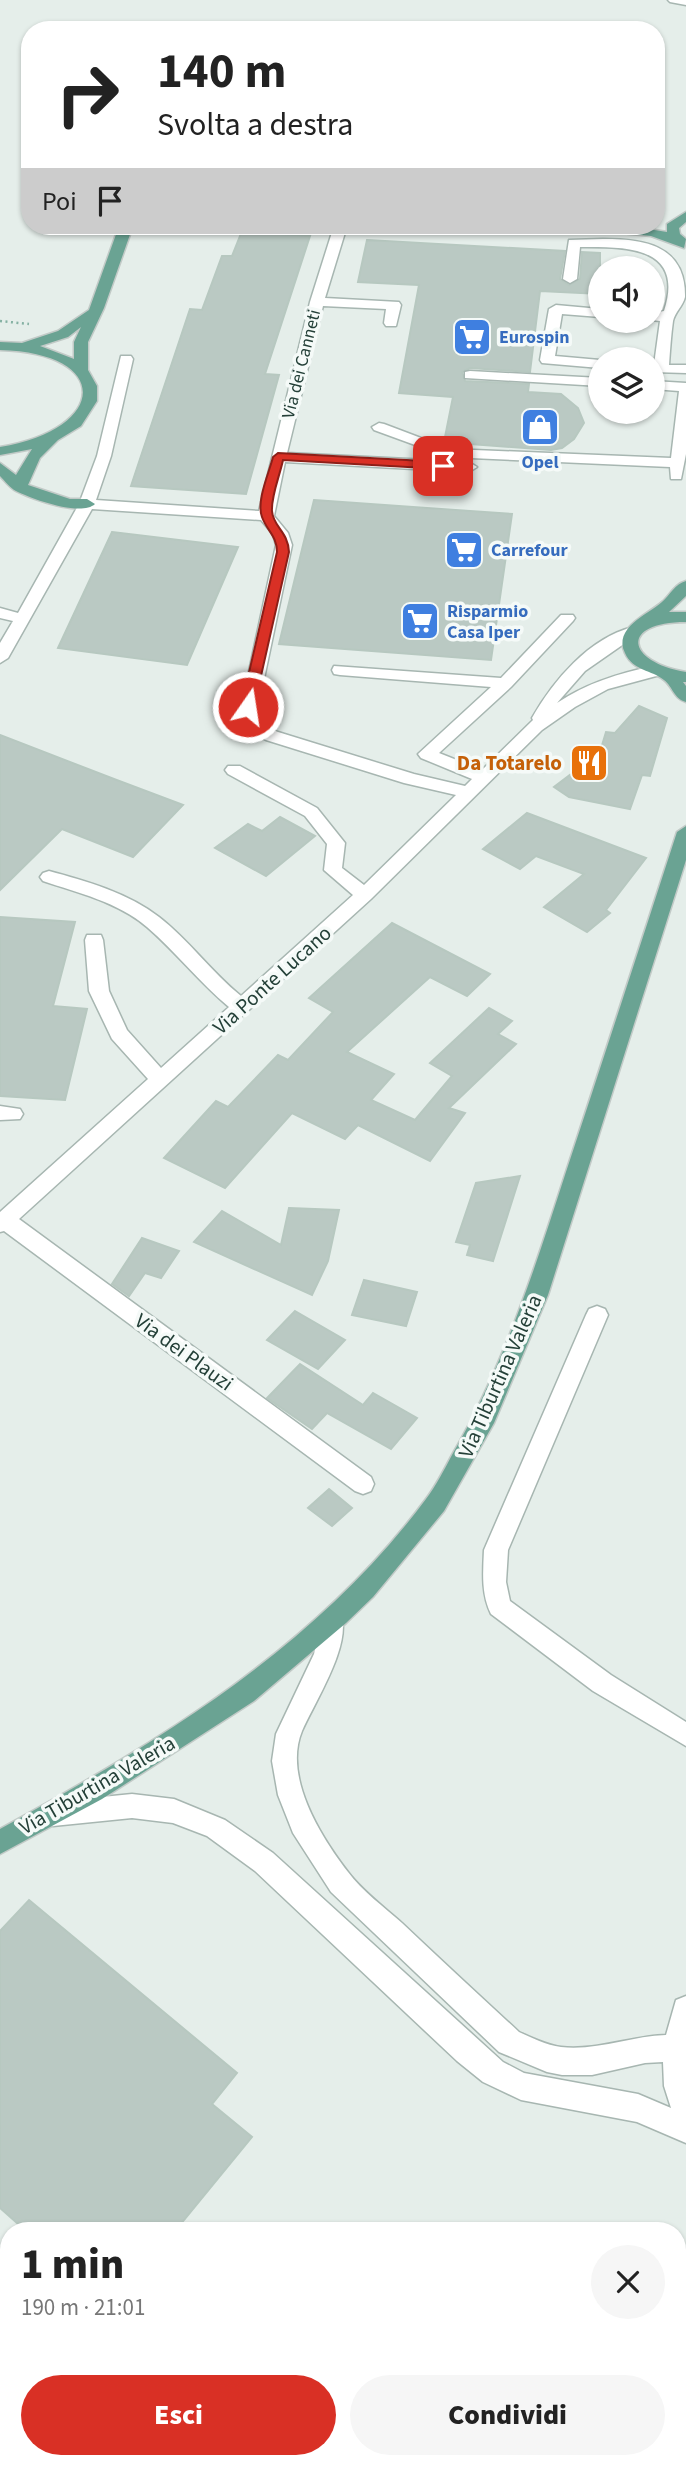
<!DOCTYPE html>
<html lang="it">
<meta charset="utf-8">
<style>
body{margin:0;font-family:"Source Sans 3",sans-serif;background:#f6f6f6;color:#222;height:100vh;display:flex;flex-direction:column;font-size:26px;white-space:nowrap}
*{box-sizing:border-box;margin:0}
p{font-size:23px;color:#767676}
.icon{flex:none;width:38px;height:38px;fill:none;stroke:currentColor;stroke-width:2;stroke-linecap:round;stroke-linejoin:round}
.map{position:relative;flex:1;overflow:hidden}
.side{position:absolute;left:0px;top:2222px;width:686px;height:247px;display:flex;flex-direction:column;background:#fff;border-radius:28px 28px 0 0;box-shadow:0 2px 5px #0004}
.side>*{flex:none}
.hud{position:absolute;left:21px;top:21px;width:644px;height:214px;border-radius:28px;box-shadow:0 2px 5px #0004;background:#fff;color:#222;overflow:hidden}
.fabs{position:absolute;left:588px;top:256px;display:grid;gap:14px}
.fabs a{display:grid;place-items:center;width:77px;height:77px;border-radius:50%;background:#fff;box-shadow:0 2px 5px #0004;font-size:35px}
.pin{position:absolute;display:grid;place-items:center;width:60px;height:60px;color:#fff;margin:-30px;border-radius:14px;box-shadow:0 4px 10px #0006}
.me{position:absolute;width:77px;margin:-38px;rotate:13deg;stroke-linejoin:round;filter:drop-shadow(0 0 5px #0008)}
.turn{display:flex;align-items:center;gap:24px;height:147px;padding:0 21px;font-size:32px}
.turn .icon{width:91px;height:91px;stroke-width:2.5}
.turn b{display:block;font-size:49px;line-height:60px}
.then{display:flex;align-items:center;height:66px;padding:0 21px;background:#0003;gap:14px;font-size:26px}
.round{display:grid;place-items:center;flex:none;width:74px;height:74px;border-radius:37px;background:#f6f6f6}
.summary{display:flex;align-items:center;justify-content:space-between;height:119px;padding:0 21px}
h1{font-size:42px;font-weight:800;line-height:52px}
.cta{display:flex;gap:14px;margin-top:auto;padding:14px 21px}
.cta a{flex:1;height:80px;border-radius:42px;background:#d93025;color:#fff;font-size:28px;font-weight:800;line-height:80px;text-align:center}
.cta a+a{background:#f6f6f6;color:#222}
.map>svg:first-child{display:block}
.water{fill:#8ec8d2}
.building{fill:#bac9c3;stroke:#b7c8c0;stroke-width:2}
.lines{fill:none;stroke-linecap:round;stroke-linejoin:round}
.minor-casing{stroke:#a7b6b1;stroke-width:3}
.major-casing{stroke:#c2cac7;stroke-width:3}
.path{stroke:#85b1a3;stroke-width:2.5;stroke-dasharray:2 3.5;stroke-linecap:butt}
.minor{fill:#fff;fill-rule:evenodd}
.major{fill:#6aa393;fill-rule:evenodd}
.route{fill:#d93025;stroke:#8d1f18;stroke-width:2}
.labels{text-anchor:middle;stroke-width:7;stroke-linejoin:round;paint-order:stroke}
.far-shop-label{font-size:18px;font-weight:bold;fill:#366cbe;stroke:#f5faf8;text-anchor:start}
.far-street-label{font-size:18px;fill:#244038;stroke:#f5faf8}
.food-label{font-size:21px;font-weight:bold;fill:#c56008;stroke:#f5faf8;text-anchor:end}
.street-label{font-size:21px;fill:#244038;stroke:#f5faf8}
</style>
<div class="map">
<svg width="686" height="2468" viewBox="0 0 686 2468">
<rect width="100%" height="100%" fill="#e5eeea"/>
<polygon class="water" points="0,2436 9,2438 9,2460 618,2460 659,2468 0,2468"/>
<g class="building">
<polygon points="242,231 310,236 265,374 279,375 246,494 131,486 190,309 202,310 222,256 232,256"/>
<polygon points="367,240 565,251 560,279 569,285 580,279 582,252 600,253 600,294 540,291 530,372 470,368 462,372 465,381 529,384 528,392 561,394 578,408 584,423 574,439 562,448 551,450 444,442 453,397 399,393 419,285 358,282"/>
<polygon points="314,500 512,514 491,660 279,644"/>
<polygon points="112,532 238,547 187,665 58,648"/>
<polygon points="639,706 667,718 650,776 642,775 630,809 569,797 554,787 600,752 606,732 615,733"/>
<polygon points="0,735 114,779 183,805 133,857 62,829 0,890"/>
<polygon points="527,813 646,858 606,910 610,913 587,932 544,907 584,874 536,856 520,869 483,849"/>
<polygon points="280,817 315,836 266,876 215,848 248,824 262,831"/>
<polygon points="0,917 75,922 53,1006 87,1009 65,1100 0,1096"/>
<polygon points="392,923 490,974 467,996 430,977 347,1052 394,1074 371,1100 415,1120 452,1076 430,1063 489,1008 512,1021 498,1034 516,1044 449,1108 465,1113 430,1161 358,1125 345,1139 292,1113 225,1188 164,1158 216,1101 228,1107 278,1055 288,1060 333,1012 309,998"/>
<polygon points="520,1176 493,1261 467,1255 470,1245 456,1242 476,1183"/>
<polygon points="289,1208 339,1210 328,1261 312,1295 194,1242 222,1211 281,1245"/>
<polygon points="142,1238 179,1251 161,1278 145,1273 129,1296 112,1284"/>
<polygon points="364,1280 417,1292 406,1326 352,1315"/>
<polygon points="295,1311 345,1340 318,1369 267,1340"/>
<polygon points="300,1364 363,1405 373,1393 417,1418 391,1449 327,1413 312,1429 267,1398"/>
<polygon points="329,1489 352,1508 332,1526 308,1508"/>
<polygon points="29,1900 237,2073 212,2104 252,2137 175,2231 26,2231 0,2208 0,1931"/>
</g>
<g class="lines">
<defs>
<g id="minor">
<polygon points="668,0 686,0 686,5 670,2"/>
<path d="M334 226H347L325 298 399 302 401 305 396 326H386L384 323 386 309 323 306 287 453 469 462 477 467 469 472 285 462 274 516 288 533 292 545 256 717 262 725 278 732 414 774 465 786 472 779 421 758 418 754 491 687 340 675 334 674 332 670 334 666 501 678 561 615H573L575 618 573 621 511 687 439 753 482 770 533 720 532 718C553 681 589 638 633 627L641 632 585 671 557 703C587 683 619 673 654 666L662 671 660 675 608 689 575 707 542 730 371 899 19 1219 371 1477 374 1484 371 1491 363 1494 355 1491 4 1231 0 1232V1212L148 1079 112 1039 89 991 85 940 87 935H101L103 940 109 991 127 1030 161 1068 229 1007C199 982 176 952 147 927 118 902 78 893 43 881L40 877 43 873 49 871C86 881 128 893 159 917 189 940 211 972 241 996L353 895 324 870 327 844 305 816 228 774 225 770 228 766H240L317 808 345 843 342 868 364 885 456 795 404 783 266 740C253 734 246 730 239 718L276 545 273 534 261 520 92 509 8 658 0 663V643L13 621 0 618V608L18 613 79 504 97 456 121 356H131L133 359 111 456 96 500 259 511 310 302Z"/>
<path d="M603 239C640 239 686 243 685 297 683 306 675 312 673 321 671 335 670 350 669 365H686V373L653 372 660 321 651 320 653 313 664 311C686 244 621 247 580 247L577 279 570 283 563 279 569 240Z"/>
<polygon points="556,305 600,309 600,317 562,314 555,356 600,360 600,368 542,363 540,360 549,309"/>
<polygon points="470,371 600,378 600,386 465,378 465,372"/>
<polygon points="653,381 686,383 686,454 681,479 671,479 670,467 448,457 374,430 372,427 379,423 384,424 450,449 671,458 679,391 653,389"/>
<polygon points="0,1106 20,1109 23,1114 20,1119 0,1120"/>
<path d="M597 1306 605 1309 608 1315 508 1550 506 1582 510 1601 611 1675 686 1722V1746L593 1691 491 1614C481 1594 483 1572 484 1550L586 1315 589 1309Z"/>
<path d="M332 1609 340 1613C354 1642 314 1703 302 1731 283 1777 321 1837 348 1872 362 1891 384 1907 402 1923 441 1960 480 1996 519 2032 532 2038 546 2045 561 2047 597 2051 631 2036 666 2035L676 2000 686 1996V2143L637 2122 521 2100 483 2082 457 2061 255 1871 207 1836 173 1823 132 1818 53 1826 44 1822 40 1814 44 1806 53 1802 132 1794 174 1799 225 1820 273 1853 503 2062 524 2073 638 2094 671 2108 664 2086 663 2062 645 2063 592 2075H562L547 2072 499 2052 331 1892 293 1833 278 1795 272 1761 276 1734 314 1654 324 1613Z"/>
</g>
<g id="major">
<polygon points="686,212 686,222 679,228 680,234 686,239 684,248 651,236 592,230 585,226 629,226 667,232 667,224"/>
<path d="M119 226H133L104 308 88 342V370L97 386V401L81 426 58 440 40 458 28 485 70 499H87L95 504C81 517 32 499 16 491 10 488 5 481 0 476V463L16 475 32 449 0 455V447C108 429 113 353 0 350V342L22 343 58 331 89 310ZM81 327 74 342V359L40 346 68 337Z"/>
<path d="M686 581V596L669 612H686V622C619 622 626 662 686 672V682H683L686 686V702C674 699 673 687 664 680 652 670 633 671 625 653 613 628 647 615 662 602 670 595 675 584 686 581Z"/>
<path d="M686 826V860L548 1295 494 1423 444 1511 373 1597 346 1623 254 1701 102 1799 0 1854V1829C159 1742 316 1647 426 1499 436 1486 444 1470 452 1455 503 1368 534 1271 565 1175 603 1060 640 946 677 832Z"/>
</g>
</defs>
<use href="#minor" class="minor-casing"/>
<use href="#major" class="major-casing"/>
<polyline class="path" points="0,321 29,324"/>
<use href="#minor" class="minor"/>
<use href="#major" class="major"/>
</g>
<path class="route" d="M278 453 443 462 449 466 443 469 283 460C280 475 271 496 272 511 273 527 288 531 289 552L254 707 248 711 241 707 277 552C277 536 267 531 262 517 256 501 269 473 273 457Z"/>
<defs>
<symbol id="supermarket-square" viewBox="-11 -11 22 22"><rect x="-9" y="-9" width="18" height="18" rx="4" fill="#3f7fe0" stroke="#f5faf8"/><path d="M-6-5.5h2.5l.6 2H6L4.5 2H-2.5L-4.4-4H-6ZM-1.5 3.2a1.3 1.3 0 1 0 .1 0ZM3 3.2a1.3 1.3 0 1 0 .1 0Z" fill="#fff"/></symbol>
<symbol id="shop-square" viewBox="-11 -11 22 22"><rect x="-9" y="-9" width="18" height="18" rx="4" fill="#3f7fe0" stroke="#f5faf8"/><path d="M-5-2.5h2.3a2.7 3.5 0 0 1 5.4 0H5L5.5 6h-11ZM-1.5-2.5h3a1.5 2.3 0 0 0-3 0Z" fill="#fff"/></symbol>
<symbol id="restaurant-square" viewBox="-11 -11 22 22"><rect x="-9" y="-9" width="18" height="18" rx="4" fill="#e8710a" stroke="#f5faf8"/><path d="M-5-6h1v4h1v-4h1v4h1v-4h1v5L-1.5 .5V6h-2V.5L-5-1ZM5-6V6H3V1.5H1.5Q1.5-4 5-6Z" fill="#fff"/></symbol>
</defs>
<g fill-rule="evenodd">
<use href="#supermarket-square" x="450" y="315" width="44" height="44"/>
<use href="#shop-square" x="518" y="405" width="44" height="44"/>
<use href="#supermarket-square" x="442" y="528" width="44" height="44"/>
<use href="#supermarket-square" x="398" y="599" width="44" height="44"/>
<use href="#restaurant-square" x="567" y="741" width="44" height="44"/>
</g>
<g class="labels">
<g class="far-shop-label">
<text x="499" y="343">Eurospin</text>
<text x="540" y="468" text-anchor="middle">Opel</text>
<text x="491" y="556">Carrefour</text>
<text x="447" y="617">Risparmio<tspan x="447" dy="21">Casa Iper</tspan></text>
</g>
<g class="far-street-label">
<text transform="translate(301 364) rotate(-76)" y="6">Via dei Canneti</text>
</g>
<g class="food-label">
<text x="562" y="770">Da Totarelo</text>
</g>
<g class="street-label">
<text transform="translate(272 980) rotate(-42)" y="7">Via Ponte Lucano</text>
<text transform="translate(184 1352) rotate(36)" y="7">Via dei Plauzi</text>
<text transform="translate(500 1376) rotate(-66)" y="7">Via Tiburtina Valeria</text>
<text transform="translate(97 1785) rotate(-30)" y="7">Via Tiburtina Valeria</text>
</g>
</g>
</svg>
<div class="fabs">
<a><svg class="icon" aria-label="sound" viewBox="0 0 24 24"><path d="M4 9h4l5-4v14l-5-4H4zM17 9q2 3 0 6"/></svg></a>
<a><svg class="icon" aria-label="layers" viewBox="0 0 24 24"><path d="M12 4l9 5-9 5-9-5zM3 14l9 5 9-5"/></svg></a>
</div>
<div class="pin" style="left:443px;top:466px;background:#d93025"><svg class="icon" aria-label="arrive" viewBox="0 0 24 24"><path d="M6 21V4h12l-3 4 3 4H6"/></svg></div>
<svg class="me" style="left:248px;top:707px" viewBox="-20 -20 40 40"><circle r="17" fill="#d93025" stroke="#fff" stroke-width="3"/><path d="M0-11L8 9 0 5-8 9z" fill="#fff"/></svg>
<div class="hud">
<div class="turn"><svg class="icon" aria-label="right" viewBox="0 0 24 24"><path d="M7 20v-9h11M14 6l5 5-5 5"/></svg><div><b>140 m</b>Svolta a destra</div></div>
<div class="then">Poi<svg class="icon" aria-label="arrive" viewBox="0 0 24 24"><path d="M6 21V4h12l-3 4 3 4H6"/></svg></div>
</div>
<section class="side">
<div class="summary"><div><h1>1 min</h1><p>190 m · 21:01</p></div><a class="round"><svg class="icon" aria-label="close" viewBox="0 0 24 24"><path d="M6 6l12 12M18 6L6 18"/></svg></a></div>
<div class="cta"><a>Esci</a><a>Condividi</a></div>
</section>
</div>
